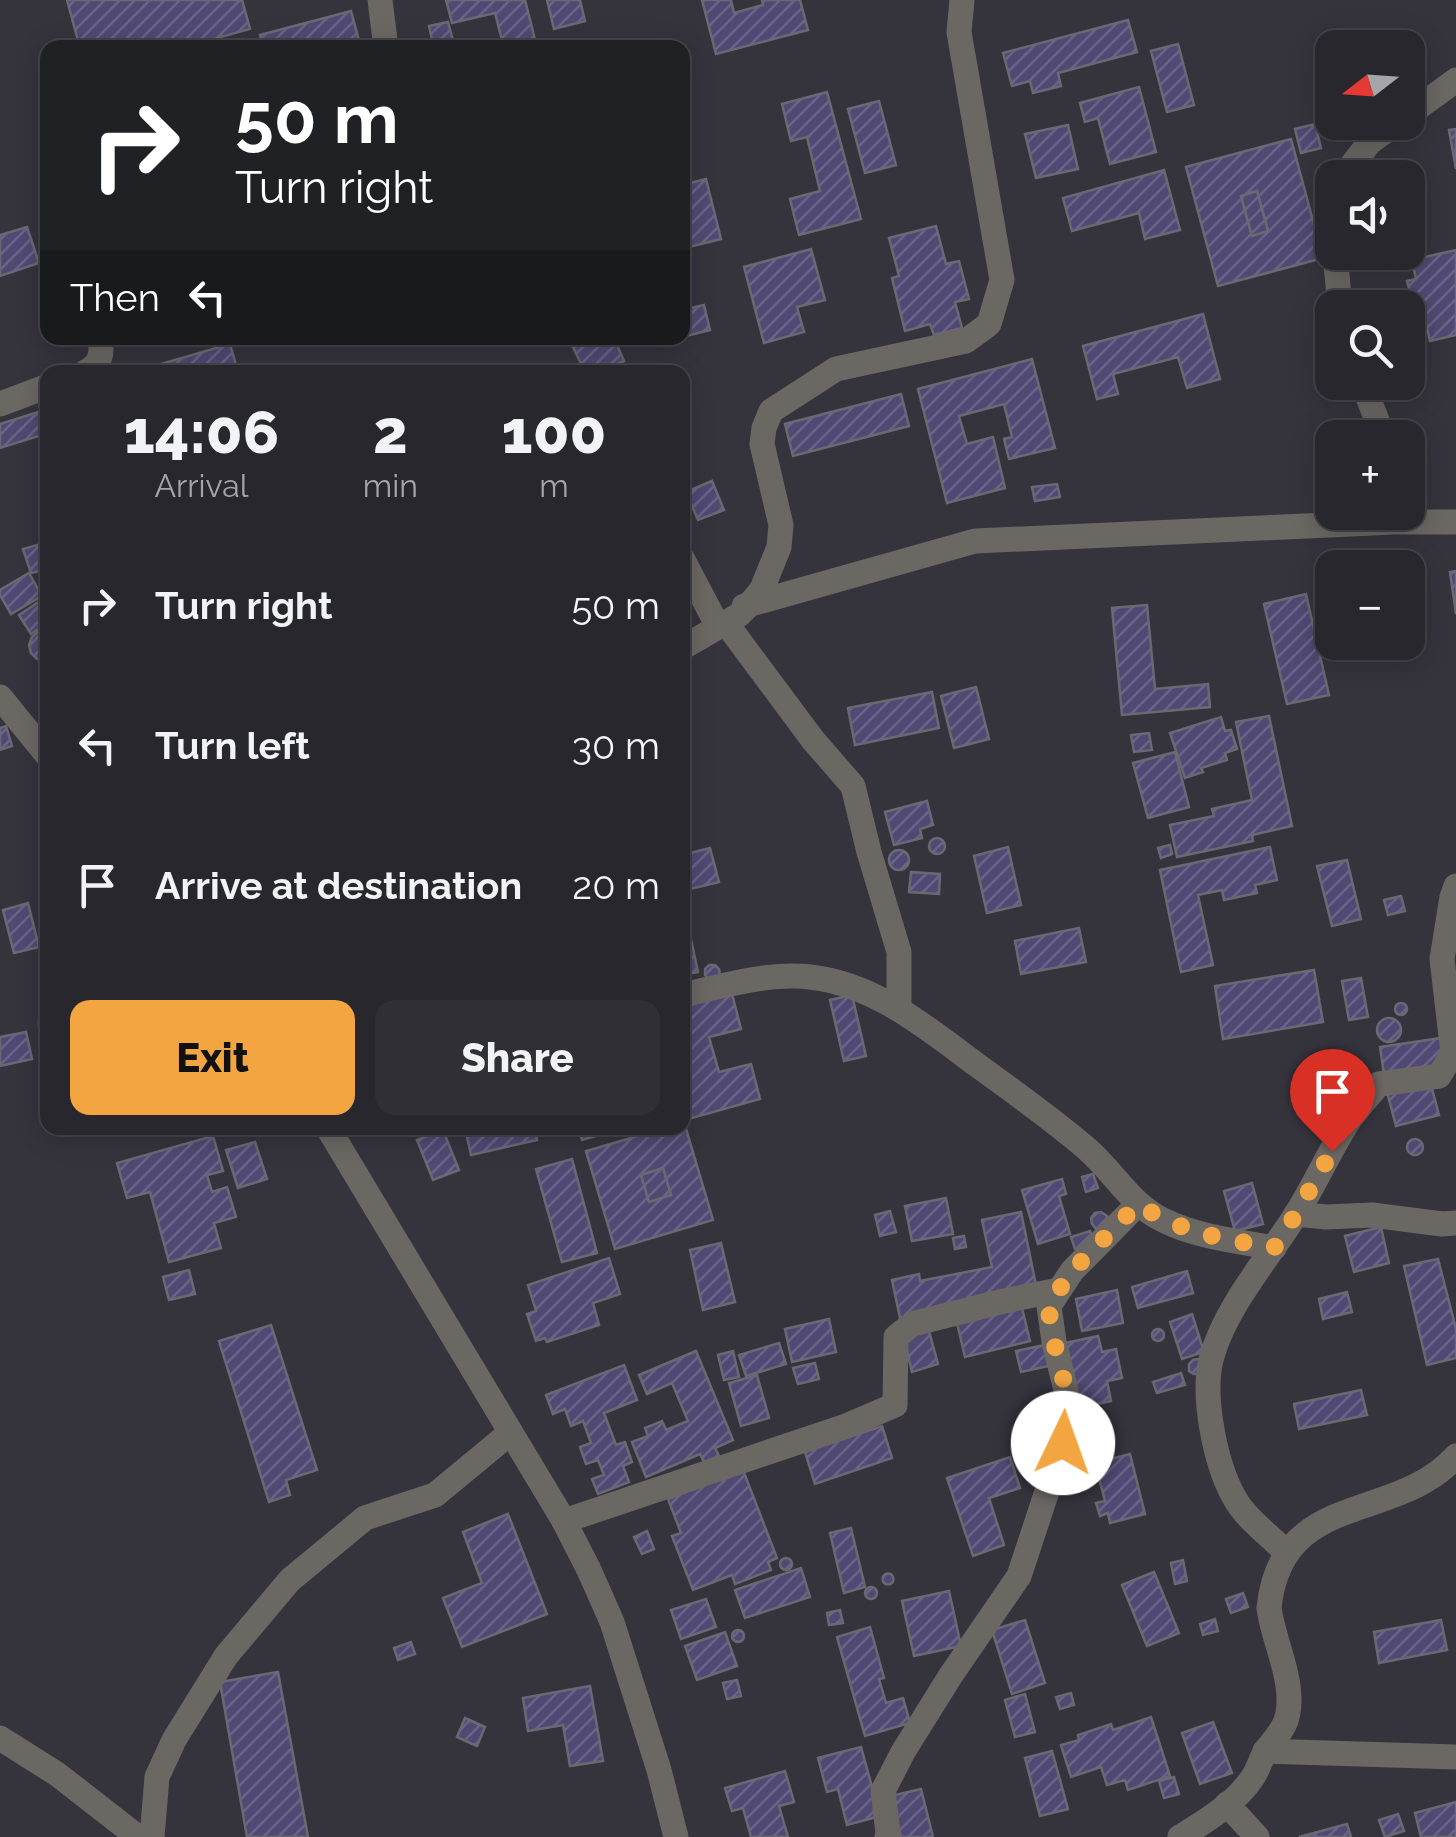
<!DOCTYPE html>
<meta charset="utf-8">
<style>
body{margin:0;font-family:Raleway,sans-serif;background:#302f36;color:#f1f3f6;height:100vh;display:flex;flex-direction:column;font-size:38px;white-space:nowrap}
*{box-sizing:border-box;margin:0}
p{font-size:32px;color:#a5a5aa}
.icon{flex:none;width:55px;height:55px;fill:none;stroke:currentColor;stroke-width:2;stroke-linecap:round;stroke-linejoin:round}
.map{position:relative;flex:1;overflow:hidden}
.sheet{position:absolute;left:40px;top:365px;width:650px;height:770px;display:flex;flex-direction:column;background:#28272e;border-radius:20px;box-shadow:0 5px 25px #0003,0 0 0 2px #44444a}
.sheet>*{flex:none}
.guide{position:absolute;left:40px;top:40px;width:650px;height:305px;border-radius:20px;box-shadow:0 5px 25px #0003,0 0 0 2px #44444a;background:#202124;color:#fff;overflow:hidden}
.needle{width:65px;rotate:253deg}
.buttons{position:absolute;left:1315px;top:30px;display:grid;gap:20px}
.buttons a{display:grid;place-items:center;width:110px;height:110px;border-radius:20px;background:#28272e;box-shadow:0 5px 25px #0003,0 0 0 2px #44444a;font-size:50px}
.pin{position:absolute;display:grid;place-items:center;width:85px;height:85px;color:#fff;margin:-102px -42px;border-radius:50% 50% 50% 0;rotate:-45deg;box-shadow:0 0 10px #0007}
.pin .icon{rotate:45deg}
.me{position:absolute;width:110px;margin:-55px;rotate:3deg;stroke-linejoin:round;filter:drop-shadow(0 0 8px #0008)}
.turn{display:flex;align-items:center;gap:35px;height:210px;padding:0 30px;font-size:45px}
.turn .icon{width:130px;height:130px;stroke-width:2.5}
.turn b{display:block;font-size:70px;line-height:85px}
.then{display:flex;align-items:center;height:95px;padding:0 30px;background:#0003;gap:20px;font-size:38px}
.eta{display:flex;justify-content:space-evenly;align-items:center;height:170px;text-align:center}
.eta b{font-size:60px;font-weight:800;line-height:70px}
.action{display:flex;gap:20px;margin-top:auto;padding:20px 30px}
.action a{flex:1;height:115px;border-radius:20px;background:#f2a541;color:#111;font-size:40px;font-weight:800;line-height:115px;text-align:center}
.action a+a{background:#302f36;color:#f1f3f6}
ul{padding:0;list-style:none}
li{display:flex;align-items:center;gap:30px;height:140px;padding:0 30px}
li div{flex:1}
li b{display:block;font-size:38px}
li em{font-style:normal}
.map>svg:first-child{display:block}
.building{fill:url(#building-hatch);stroke:#6a6973;stroke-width:2.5;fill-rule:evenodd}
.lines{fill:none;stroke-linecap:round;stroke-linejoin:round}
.minor{stroke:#6b6763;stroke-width:25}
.route{stroke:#f2a541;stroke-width:18;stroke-dasharray:0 32.4}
</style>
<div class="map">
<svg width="1456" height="1837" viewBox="0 0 1456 1837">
<defs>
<pattern id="building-hatch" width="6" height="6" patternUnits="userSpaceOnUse" patternTransform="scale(2.5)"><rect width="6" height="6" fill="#504973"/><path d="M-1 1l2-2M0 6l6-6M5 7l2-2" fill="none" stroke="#696387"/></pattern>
</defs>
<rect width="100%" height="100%" fill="#35343d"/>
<g class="building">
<polygon points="67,0 242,0 250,29 181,48 80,48"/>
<polygon points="446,0 525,0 537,48 504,48 495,13 452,23"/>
<polygon points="547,0 580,0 585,21 554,29"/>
<polygon points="702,0 731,0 734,13 763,5 762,0 800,0 808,30 716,54"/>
<polygon points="351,11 361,48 263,48 260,35"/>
<polygon points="1128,20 1137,52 1058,73 1061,86 1033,93 1030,81 1012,86 1003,53"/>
<polygon points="448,22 455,48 434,48 429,26"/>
<polygon points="1178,44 1194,105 1167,112 1151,51"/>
<polygon points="1139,87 1156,152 1110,164 1098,118 1085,122 1080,103"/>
<polygon points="827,92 861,219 799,235 790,199 820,191 807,137 791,141 782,104"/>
<polygon points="879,101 896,165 865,173 848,109"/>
<polygon points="1315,124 1321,148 1301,153 1295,129"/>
<polygon points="1068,125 1078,169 1036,178 1025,134"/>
<polygon points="1456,129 1456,169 1449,130"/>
<path d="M1291 139 1323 258 1218 286 1186 167ZM1257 191 1268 231 1252 236 1241 196Z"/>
<polygon points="1164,170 1180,230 1145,239 1139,213 1072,231 1063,198"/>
<polygon points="706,179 721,239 689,247 682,220 682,185"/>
<polygon points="1257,191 1268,231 1252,236 1241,196"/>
<polygon points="936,226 946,264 959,261 969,299 955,302 962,328 934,335 930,324 905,331 892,278 899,276 889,238"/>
<polygon points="27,227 39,263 0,276 0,235"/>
<polygon points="811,249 825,300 797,307 804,332 764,343 744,267"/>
<polygon points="1456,250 1456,335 1430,341 1424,315 1416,317 1407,281 1416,279 1412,260"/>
<polygon points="704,305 710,330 682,337 682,310"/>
<polygon points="1203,314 1220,379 1187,388 1178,357 1113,374 1118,394 1097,399 1083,346"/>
<polygon points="594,338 614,338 624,361 600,372 585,372 573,347"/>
<polygon points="648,338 679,338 650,345"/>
<polygon points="230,344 238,372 141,372 140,370"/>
<polygon points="1032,359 1055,448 1009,459 1004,439 1012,437 1004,404 959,416 967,444 993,437 1005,488 947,503 918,389"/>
<polygon points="901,394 909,426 793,456 785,424"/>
<polygon points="38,412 45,434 0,448 0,424"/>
<polygon points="712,481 724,510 698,520 686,492"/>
<polygon points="1057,484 1060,497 1035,501 1032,487"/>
<polygon points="48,542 48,569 31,573 23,549"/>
<polygon points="1456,571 1456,614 1450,572"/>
<polygon points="29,573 42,596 11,614 0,595 0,590"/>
<polygon points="1306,594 1329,695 1287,704 1264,604"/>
<polygon points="46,597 48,623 31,634 19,615"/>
<polygon points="1147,605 1155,689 1208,684 1210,707 1122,715 1112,608"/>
<polygon points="46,630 48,661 45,662 37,659 31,653 29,645 32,637 39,631"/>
<polygon points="976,687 989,739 954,748 941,696"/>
<polygon points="932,692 939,728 855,745 848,708"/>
<polygon points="1269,716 1292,826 1252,835 1253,841 1177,857 1170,825 1214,816 1212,809 1252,800 1236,722"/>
<polygon points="1221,717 1225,731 1231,730 1237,749 1225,753 1227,760 1201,768 1203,772 1185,778 1170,733"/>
<polygon points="6,726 12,746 0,750 0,728"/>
<polygon points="1149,733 1152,750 1134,752 1131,735"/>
<polygon points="1175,752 1189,807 1148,818 1133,763"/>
<polygon points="927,801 933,825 920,829 922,838 894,845 885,812"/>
<circle cx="937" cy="846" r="8"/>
<polygon points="1170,845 1172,854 1161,858 1158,848"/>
<polygon points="1008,847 1021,905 987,913 974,856"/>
<polygon points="1270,847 1277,880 1255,885 1257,893 1224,900 1222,890 1198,895 1213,965 1181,972 1160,870"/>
<polygon points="710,848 719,882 682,891 682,855"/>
<circle cx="899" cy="860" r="10"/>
<polygon points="1347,860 1361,919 1332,926 1317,866"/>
<polygon points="911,872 940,874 939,894 909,892"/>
<polygon points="1401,896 1405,911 1388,915 1384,900"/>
<polygon points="28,903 39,947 14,953 3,910"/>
<polygon points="1079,928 1086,962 1021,974 1015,941"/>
<polygon points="689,930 698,972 682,975 682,932"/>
<polygon points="709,965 715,965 719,969 720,975 709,980 705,975 705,969"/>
<polygon points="1314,970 1323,1022 1223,1039 1215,986"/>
<polygon points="1361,978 1368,1017 1349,1020 1342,981"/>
<polygon points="732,994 741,1029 709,1037 719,1072 751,1064 760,1099 692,1118 682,1083 682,1007"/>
<polygon points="852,995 866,1056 844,1061 830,1000"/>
<circle cx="1401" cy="1009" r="6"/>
<polygon points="48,1012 48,1035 43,1033 39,1027 39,1019"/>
<circle cx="1389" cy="1030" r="12"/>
<polygon points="26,1032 32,1059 0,1066 0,1037"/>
<polygon points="1441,1038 1445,1064 1384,1074 1380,1047"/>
<polygon points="1430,1081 1439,1115 1396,1126 1387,1092"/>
<path d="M682 1122H684L713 1220 615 1249 586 1151 665 1128H682ZM663 1168 671 1195 649 1202 641 1175Z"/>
<polygon points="465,1128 534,1128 537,1140 471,1155"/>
<polygon points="579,1128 624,1128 582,1140"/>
<polygon points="443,1130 459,1170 433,1180 417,1140"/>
<polygon points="213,1136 223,1171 207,1175 212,1192 227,1187 236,1217 214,1223 221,1248 169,1262 150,1192 127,1198 117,1163"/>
<circle cx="1415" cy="1147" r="8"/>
<polygon points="255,1142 267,1179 238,1188 226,1150"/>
<polygon points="572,1159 597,1253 562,1262 536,1169"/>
<polygon points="663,1168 671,1195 649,1202 641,1175"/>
<polygon points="1093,1174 1098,1188 1086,1192 1082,1177"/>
<polygon points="1062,1179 1066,1194 1059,1196 1070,1234 1038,1244 1022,1190"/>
<polygon points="1252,1183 1263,1224 1235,1231 1224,1191"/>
<polygon points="946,1198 953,1234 912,1241 905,1206"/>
<polygon points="890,1211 896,1232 880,1236 875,1215"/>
<polygon points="1021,1212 1037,1290 900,1318 892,1280 919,1274 920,1281 992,1267 982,1220"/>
<polygon points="1101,1212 1107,1216 1107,1223 1096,1229 1092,1224 1091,1218 1095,1213"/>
<polygon points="1381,1227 1389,1263 1354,1272 1345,1236"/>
<polygon points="1090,1231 1094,1243 1075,1249 1071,1237"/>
<polygon points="964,1236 966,1247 955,1249 953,1238"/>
<polygon points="721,1243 735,1302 703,1310 690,1250"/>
<polygon points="609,1258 620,1294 593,1303 599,1325 547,1342 545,1338 536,1341 527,1314 536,1311 528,1285"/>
<polygon points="1438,1259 1456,1329 1456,1358 1427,1365 1404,1266"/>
<polygon points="189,1270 195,1294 169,1300 163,1277"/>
<polygon points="1187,1271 1193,1293 1138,1308 1132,1287"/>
<polygon points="1117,1290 1123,1323 1082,1331 1076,1299"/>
<polygon points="1347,1292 1352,1312 1323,1319 1319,1299"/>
<polygon points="1022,1308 1030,1341 965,1357 957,1323"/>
<polygon points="1192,1314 1204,1352 1182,1359 1170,1322"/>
<polygon points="829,1319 836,1352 792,1362 785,1329"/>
<polygon points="271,1325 317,1470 286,1480 290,1495 269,1502 219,1341"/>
<circle cx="1158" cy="1335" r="6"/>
<polygon points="929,1331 938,1364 912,1372 904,1338"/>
<polygon points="1098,1336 1102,1352 1116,1349 1122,1378 1107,1381 1111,1401 1079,1408 1065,1343"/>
<polygon points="779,1343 786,1364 746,1376 739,1355"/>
<polygon points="1049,1344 1053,1365 1021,1372 1016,1351"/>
<polygon points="696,1351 733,1440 715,1448 719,1456 704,1462 700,1454 646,1477 632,1442 648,1436 645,1428 662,1421 666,1430 688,1421 672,1383 647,1394 639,1375"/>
<polygon points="733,1351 739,1377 724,1380 718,1355"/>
<polygon points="1198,1359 1204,1363 1200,1374 1194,1374 1189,1371 1189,1364 1193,1360"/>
<polygon points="815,1363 819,1379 798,1384 793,1368"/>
<polygon points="624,1365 637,1400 604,1413 616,1445 625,1442 632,1462 623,1466 629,1482 598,1494 592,1479 604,1475 598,1460 586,1464 580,1447 591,1443 583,1421 571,1426 565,1409 553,1414 546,1395"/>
<polygon points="1181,1373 1185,1385 1157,1393 1153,1382"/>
<polygon points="757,1375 769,1418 741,1426 729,1383"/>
<polygon points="1361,1390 1367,1415 1299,1429 1294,1404"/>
<polygon points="882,1426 892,1458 815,1484 805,1452"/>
<polygon points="1130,1454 1145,1514 1110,1523 1108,1513 1100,1516 1096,1503 1105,1501 1095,1463"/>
<polygon points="1010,1457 1020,1488 989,1498 1004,1545 973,1556 947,1478"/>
<polygon points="743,1470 777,1558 768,1562 771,1570 735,1584 732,1575 693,1590 672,1536 681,1533 668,1499"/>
<polygon points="508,1514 547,1614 462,1647 443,1598 482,1583 463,1532"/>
<polygon points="851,1528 865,1587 844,1593 830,1533"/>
<polygon points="647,1531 654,1549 642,1554 634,1537"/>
<circle cx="786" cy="1564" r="6"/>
<polygon points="1183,1560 1187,1581 1175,1584 1171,1563"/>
<polygon points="801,1568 810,1597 745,1618 735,1590"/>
<polygon points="1154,1572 1179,1633 1147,1646 1122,1585"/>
<circle cx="888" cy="1579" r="5.5"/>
<circle cx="871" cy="1593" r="6"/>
<polygon points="949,1591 961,1646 914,1656 902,1601"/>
<polygon points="1243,1593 1248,1607 1231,1613 1226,1599"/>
<polygon points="706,1599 716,1627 681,1639 671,1610"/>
<polygon points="840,1610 843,1623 829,1625 827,1613"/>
<polygon points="1215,1619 1218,1631 1203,1635 1200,1624"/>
<polygon points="1025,1620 1045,1683 1012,1694 992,1630"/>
<polygon points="1441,1620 1447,1650 1379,1663 1374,1632"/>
<polygon points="870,1627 884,1678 879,1679 886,1703 903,1698 910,1723 865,1736 837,1637"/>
<circle cx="738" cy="1636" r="6"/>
<polygon points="725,1632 737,1666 697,1680 685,1646"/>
<polygon points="411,1642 415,1654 398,1660 394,1648"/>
<polygon points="278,1672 308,1837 247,1837 220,1682"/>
<polygon points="737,1680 741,1696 727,1699 723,1683"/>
<polygon points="590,1686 603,1761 570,1766 563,1725 528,1731 523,1698"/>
<polygon points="1071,1693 1074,1705 1060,1709 1056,1697"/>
<polygon points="1025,1694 1035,1732 1015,1737 1005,1700"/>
<polygon points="1151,1717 1170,1776 1128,1790 1125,1780 1107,1785 1101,1767 1071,1777 1061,1745 1079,1740 1078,1735 1111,1724 1113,1730"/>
<polygon points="465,1718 485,1727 477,1746 457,1737"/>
<polygon points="1213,1722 1232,1773 1200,1784 1182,1733"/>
<polygon points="861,1747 880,1816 847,1825 838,1789 827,1792 818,1758"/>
<polygon points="1052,1751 1068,1809 1040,1816 1025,1758"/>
<polygon points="785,1771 794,1802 779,1806 788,1837 751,1837 743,1808 732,1811 725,1788"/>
<polygon points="1174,1777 1179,1794 1164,1798 1159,1781"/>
<polygon points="921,1789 933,1837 901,1837 891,1796"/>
<polygon points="1456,1802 1456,1837 1421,1837 1415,1813"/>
<polygon points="1398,1814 1404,1831 1385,1837 1379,1820"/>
<polygon points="1347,1824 1351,1837 1299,1837"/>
</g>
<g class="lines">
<g class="minor">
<polyline points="380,0 386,48"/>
<polyline points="1408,115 1456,80"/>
<polyline points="1342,178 1369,143 1398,122"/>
<polyline points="1332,190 1329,194 1332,230"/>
<polyline points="1335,252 1340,308"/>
<path d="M85 372C100 366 104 353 99 338"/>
<polyline points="1362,382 1384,438"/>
<polyline points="0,404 48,386"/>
<polyline points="682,558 713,617"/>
<polyline points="744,606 975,541 1394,522 1456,522"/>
<polyline points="726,623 813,740 853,786 869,852 899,952 899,1008"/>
<polyline points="682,648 739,615 750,604 762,589 779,547 781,525 762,444 764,428 771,411 836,369 966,341 989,324 1002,280 959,32 962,0"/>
<polyline points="0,697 48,756"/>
<path d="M682 995C722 986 770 972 810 977 875 984 927 1028 977 1065 1014 1092 1051 1118 1086 1148 1113 1171 1131 1205 1163 1220 1197 1237 1237 1241 1274 1248"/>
<polyline points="328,1128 564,1521 589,1570 612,1622 659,1770 676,1837"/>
<polyline points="1296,1214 1326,1217 1372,1215 1442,1224 1456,1223"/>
<polyline points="564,1521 846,1426 895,1405 896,1337 912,1324 1004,1301 1059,1290"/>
<path d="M1286 1552C1269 1535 1245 1518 1234 1497 1215 1463 1201 1394 1212 1356 1226 1307 1266 1261 1293 1219 1314 1187 1329 1151 1350 1119 1359 1107 1369 1095 1379 1084L1439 1076 1453 1053 1442 959 1452 897 1456 886"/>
<polyline points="0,1738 57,1774 138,1837"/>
<polyline points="1265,1751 1456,1757"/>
<polyline points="1227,1804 1257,1837"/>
<polyline points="152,1837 157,1777 174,1740 226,1656 290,1580 365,1518 435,1495 510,1433"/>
<polyline points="887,1837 888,1833 883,1791 903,1752 951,1675 1019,1576 1063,1443 1066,1390 1054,1342 1049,1306 1072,1271 1138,1204"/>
<path d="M1180 1837C1206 1821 1236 1803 1253 1777 1259 1768 1261 1757 1267 1749 1281 1731 1289 1724 1289 1700 1289 1669 1273 1638 1269 1608 1281 1489 1395 1524 1456 1456"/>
</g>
</g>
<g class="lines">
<path class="route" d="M1063 1443 1066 1390 1054 1342 1048 1306 1072 1271 1138 1204C1183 1234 1222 1238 1274 1248L1296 1214 1332 1151"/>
</g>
</svg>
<div class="buttons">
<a><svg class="needle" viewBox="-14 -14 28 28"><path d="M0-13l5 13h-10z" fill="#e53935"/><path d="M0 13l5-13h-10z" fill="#a5a5aa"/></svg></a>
<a><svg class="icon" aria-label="sound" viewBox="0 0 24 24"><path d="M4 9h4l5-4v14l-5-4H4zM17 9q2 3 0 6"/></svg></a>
<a><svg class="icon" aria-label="search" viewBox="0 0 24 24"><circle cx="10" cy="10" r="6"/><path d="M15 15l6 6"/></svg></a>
<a>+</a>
<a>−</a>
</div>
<div class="pin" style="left:1332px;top:1151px;background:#d93025"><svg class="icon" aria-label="arrive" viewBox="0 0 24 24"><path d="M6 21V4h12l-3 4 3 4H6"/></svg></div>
<svg class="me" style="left:1063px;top:1443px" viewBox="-20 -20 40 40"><circle r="19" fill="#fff"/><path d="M0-13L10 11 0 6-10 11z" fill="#f2a541"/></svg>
<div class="guide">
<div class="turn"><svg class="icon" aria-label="right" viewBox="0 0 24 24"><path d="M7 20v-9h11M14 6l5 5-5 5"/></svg><div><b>50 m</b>Turn right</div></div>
<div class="then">Then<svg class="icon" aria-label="left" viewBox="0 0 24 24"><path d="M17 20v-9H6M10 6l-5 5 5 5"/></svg></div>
</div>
<section class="sheet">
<div class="eta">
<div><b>14:06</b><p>Arrival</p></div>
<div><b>2</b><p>min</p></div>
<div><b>100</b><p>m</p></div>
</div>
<ul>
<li><svg class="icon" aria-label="right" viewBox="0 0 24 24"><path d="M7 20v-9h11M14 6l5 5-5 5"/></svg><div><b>Turn right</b></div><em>50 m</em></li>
<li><svg class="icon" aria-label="left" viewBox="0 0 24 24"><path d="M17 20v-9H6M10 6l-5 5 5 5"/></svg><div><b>Turn left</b></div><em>30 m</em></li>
<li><svg class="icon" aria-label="arrive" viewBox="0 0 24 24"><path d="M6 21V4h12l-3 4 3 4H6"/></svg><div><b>Arrive at destination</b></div><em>20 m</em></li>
</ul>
<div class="action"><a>Exit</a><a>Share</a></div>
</section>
</div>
